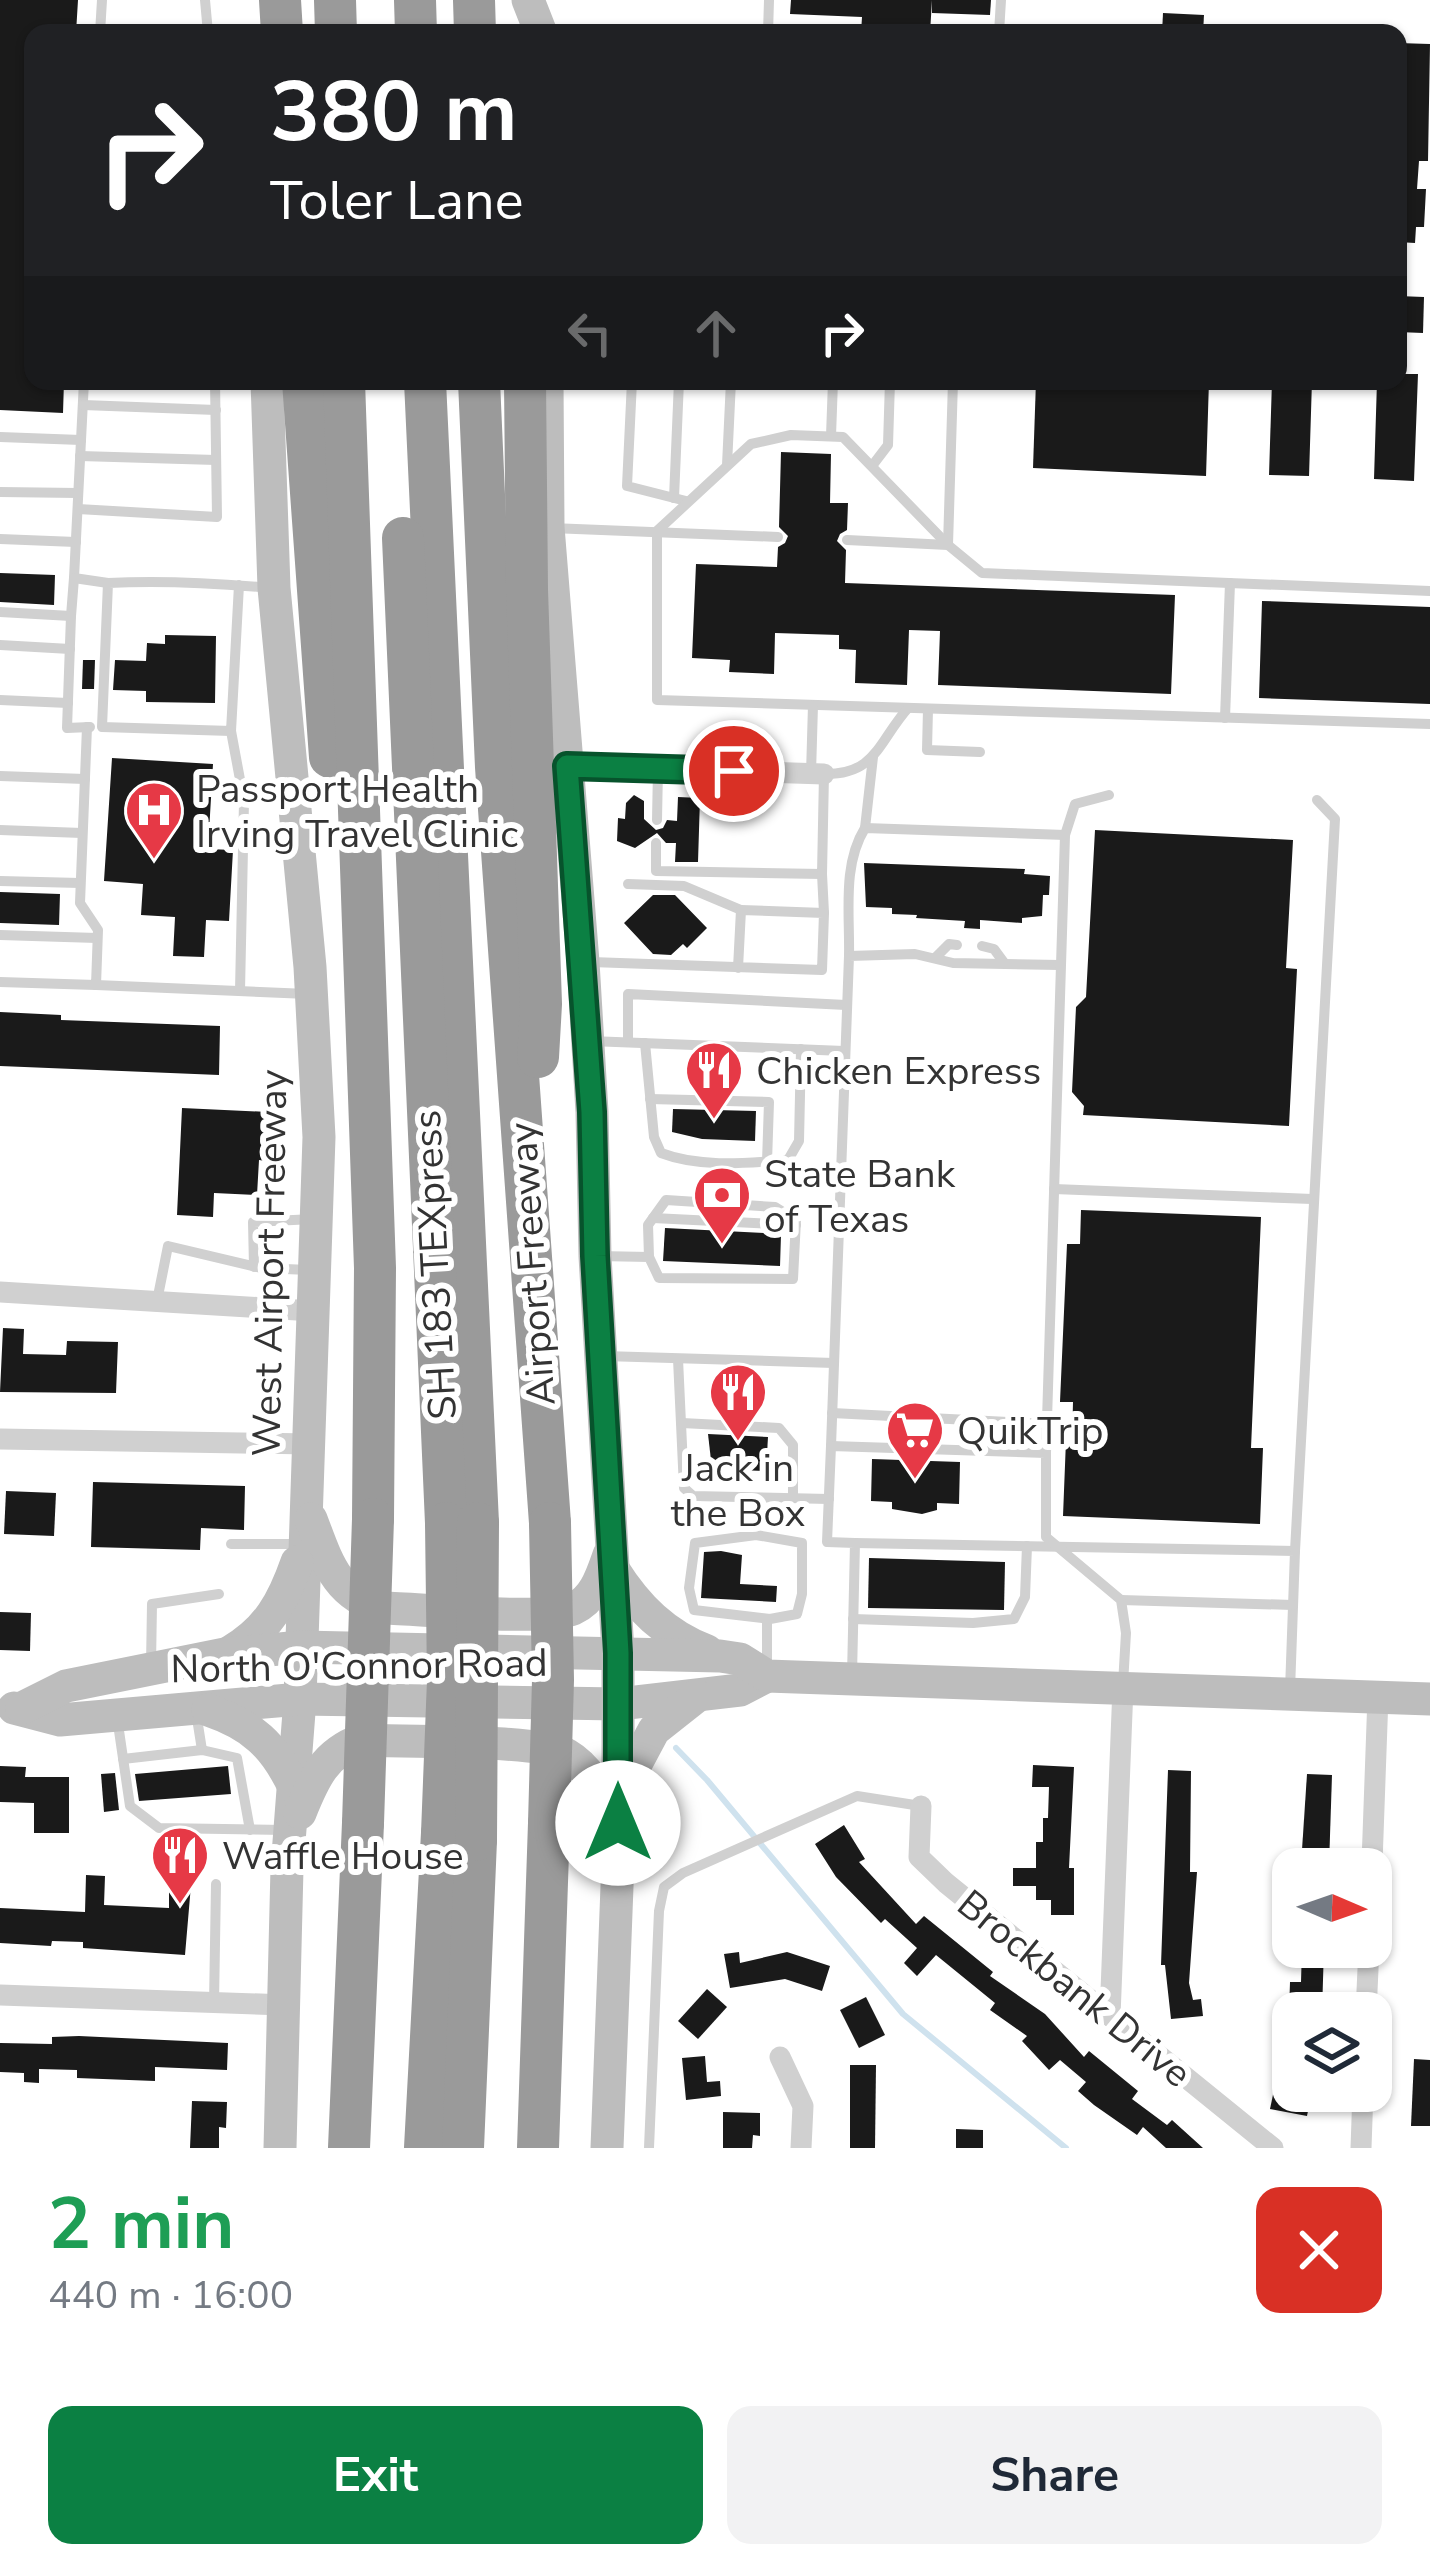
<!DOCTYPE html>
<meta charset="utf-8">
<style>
body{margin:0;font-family:"Nunito Sans",sans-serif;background:#f2f2f3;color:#1f2937;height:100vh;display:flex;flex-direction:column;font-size:45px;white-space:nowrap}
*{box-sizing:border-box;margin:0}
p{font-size:39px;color:#747a83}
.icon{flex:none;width:66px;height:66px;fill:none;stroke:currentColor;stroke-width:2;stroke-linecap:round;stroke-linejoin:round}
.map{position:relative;height:2148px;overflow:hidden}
.sheet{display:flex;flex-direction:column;background:#fff;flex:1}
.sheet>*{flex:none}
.banner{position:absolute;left:24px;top:24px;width:1383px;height:366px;border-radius:24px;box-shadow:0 3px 9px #0004;background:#202124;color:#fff;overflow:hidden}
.needle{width:78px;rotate:92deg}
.tools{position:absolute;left:1272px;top:1848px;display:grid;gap:24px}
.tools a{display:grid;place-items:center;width:120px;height:120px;border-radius:24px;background:#fff;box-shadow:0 3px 9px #0004;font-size:60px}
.pin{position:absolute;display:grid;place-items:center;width:102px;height:102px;color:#fff;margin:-51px;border:6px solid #fff;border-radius:50%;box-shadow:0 3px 12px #0007}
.me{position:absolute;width:132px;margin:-66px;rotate:0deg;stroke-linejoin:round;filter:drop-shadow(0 0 9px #0008)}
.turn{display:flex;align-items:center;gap:42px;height:252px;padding:0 48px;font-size:54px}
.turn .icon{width:156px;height:156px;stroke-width:2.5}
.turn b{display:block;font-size:84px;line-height:102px}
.lanes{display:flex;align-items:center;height:114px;padding:0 48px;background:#0003;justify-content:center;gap:60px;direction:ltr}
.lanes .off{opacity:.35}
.round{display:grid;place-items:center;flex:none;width:126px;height:126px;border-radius:24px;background:#f2f2f3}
.headline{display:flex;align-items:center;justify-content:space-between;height:204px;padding:0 48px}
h1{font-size:72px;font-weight:700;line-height:90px;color:#1e9e55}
.cta{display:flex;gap:24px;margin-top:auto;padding:24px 48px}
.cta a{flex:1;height:138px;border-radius:24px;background:#0b8043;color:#fff;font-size:48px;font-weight:700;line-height:138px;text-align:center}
.cta a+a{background:#f2f2f3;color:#1f2937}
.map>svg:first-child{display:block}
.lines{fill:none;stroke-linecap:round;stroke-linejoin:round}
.stream{stroke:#cfe2ee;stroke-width:6}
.building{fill:#1a1a1a}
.service{stroke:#d0d0d0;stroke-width:10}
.minor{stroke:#d0d0d0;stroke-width:21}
.secondary{stroke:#bdbdbd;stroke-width:33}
.motorway{stroke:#9a9a9a;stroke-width:42}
.motorway-bridge{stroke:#9a9a9a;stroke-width:42}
.route-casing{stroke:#07532c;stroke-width:30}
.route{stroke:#0b8043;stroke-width:21}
.labels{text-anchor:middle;stroke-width:12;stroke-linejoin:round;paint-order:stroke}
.poi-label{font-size:39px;fill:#333;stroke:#fff;text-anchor:start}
.street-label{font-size:39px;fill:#333;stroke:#fff}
</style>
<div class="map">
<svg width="1430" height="2148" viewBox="0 0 1430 2148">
<rect width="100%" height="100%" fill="#fff"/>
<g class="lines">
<polyline class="stream" points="676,1748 707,1780 903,2014 1066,2148"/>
</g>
<g class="building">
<polygon points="0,0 78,0 76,33 33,33 33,381 64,381 63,413 0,410"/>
<polygon points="791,0 932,0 930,33 861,33 862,17 790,14"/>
<polygon points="932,0 991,0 990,15 932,13"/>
<polygon points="1163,13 1204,15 1203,33 1162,33"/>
<polygon points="1398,43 1430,44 1428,161 1419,161 1417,189 1426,189 1424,227 1416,227 1415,243 1398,242"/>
<polygon points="1398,296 1424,297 1423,333 1398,332"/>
<polygon points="1398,374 1418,374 1414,481 1374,479 1377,381 1398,381"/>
<polygon points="1036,381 1209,381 1206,476 1033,468"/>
<polygon points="1272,381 1312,381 1309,476 1269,475"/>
<polygon points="781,452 831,454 830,503 848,503 847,530 840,534 837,541 846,550 845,583 1175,595 1171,694 938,685 940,631 909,630 907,685 855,683 856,650 839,649 839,635 775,633 774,674 729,672 730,660 692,658 696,564 777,567 778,547 785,543 788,536 779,527"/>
<polygon points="0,573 55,575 54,605 0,602"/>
<polygon points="1262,601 1430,607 1430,704 1259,698"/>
<polygon points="165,635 216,636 215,703 146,702 146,691 113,690 115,660 146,661 147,643 165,644"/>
<polygon points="83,660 95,660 94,689 82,689"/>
<polygon points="112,758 213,764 208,849 233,850 229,921 206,920 204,957 173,956 175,917 141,915 143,884 104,881"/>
<polygon points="634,795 644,801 644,819 656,830 663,828 667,820 677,821 678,797 700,798 698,862 675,862 676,843 666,843 657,833 635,848 617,841 618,818 625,819 626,803"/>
<polygon points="1095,830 1293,840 1286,968 1297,969 1289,1126 1083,1115 1084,1106 1072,1092 1076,1007 1086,997"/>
<polygon points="864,863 1025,869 1024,874 1050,876 1049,895 1043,895 1042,916 1022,918 1022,923 980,920 980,929 964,928 965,921 916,918 917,915 892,914 892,908 866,907"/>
<polygon points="0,892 60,894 59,925 0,923"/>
<polygon points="653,895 675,895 707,928 687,948 683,944 671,955 653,954 624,923"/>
<polygon points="0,1012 61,1015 61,1020 220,1026 219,1075 0,1066"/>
<polygon points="182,1108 268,1112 266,1161 259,1160 257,1195 214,1193 213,1217 177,1215"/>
<polygon points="673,1109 756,1111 755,1141 702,1139 672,1132"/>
<polygon points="1081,1210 1261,1217 1251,1448 1263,1448 1260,1524 1063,1516 1066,1440 1072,1440 1073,1402 1060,1402 1067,1244 1080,1244"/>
<polygon points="665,1228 781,1234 780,1266 663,1261"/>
<polygon points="3,1328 24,1329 23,1354 66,1355 67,1341 118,1342 116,1393 0,1392"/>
<polygon points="708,1434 768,1437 766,1471 712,1469"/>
<polygon points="872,1459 960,1462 959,1504 937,1503 937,1510 922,1514 892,1509 892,1502 871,1501"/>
<polygon points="93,1482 245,1486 244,1530 201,1528 200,1550 91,1547"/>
<polygon points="6,1491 56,1493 54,1536 4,1534"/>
<polygon points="721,1551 742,1555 740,1584 777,1586 776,1602 701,1598 704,1552"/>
<polygon points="869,1558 1005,1562 1004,1610 868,1608"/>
<polygon points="0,1612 31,1613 30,1651 0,1650"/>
<polygon points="1033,1765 1074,1767 1069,1868 1074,1868 1074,1915 1051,1915 1051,1900 1036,1900 1036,1886 1013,1886 1013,1868 1036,1868 1036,1842 1043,1842 1043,1818 1048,1818 1049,1787 1032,1787"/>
<polygon points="0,1766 26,1767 25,1777 69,1777 69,1833 34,1833 34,1803 0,1802"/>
<polygon points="228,1766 231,1794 139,1801 135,1774"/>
<polygon points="1168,1770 1191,1771 1190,1872 1197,1872 1189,1983 1193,2000 1201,1999 1203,2016 1171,2019 1165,1965 1161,1965"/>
<polygon points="115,1773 119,1810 104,1812 101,1774"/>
<polygon points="1307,1774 1332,1775 1329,1866 1301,1865"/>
<polygon points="844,1825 865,1859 859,1862 916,1924 924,1916 993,1972 990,1976 1045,2014 1084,2057 1089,2051 1138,2091 1132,2099 1167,2125 1172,2120 1203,2148 1166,2148 1143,2127 1137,2135 1094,2105 1078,2091 1086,2082 1060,2060 1049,2070 1022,2041 1027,2036 990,2010 995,2003 936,1955 917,1976 904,1963 917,1948 885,1919 881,1923 836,1877 815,1844"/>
<polygon points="86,1875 105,1876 104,1905 169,1908 169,1889 175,1890 176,1885 191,1885 185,1955 83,1948 83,1942 52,1941 51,1946 0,1943 0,1908 85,1912"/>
<polygon points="1302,1947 1324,1947 1322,2013 1289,2013 1290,1982 1301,1982"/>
<polygon points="739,1952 740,1963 787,1952 830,1966 822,1991 785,1979 730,1988 724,1954"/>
<polygon points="707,1989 727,2007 698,2039 678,2021"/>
<polygon points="866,1997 885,2035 859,2048 840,2010"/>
<polygon points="79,2036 228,2043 227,2070 155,2067 155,2081 77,2078 77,2070 39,2069 39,2083 24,2082 24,2073 0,2072 0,2043 52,2044 52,2037"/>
<polygon points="705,2056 707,2082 720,2081 721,2096 686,2100 682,2058"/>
<polygon points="1414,2059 1430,2060 1430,2126 1411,2126"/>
<polygon points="850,2065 876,2065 875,2148 850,2148"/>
<polygon points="1274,2090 1312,2091 1307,2116 1270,2109"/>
<polygon points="192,2101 227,2102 226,2128 219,2127 219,2148 190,2148"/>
<polygon points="723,2112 760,2113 760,2136 753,2135 752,2148 723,2148"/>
<polygon points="956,2129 983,2130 983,2148 956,2148"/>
</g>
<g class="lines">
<g class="service">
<polyline points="205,0 208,33"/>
<polyline points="100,33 102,0"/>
<polyline points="768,33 769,0"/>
<polyline points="999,33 1001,0"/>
<polyline points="84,381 74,578 108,583"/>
<polyline points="632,381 627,486 686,501"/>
<polyline points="83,405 216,410"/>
<polyline points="831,436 833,381"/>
<polyline points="0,437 81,440"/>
<polyline points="80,456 216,460"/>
<polyline points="727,465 731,381"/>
<polyline points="872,466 888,445 890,381"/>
<polyline points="0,492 78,493"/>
<polyline points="674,498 679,381"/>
<polyline points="78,509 217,517 215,381"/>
<polyline points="551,528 778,537"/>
<polyline points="0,539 76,542"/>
<polyline points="847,540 948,545 953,381"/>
<path d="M239 585 231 731 102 727 108 583C163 580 216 583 271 588"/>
<polyline points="1430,591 982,573 948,545 843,437 791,435 751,444 657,531 657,700 1430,724"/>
<polyline points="0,612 71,616 74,578"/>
<polyline points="71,616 67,728 90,727"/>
<polyline points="0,645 70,649"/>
<polyline points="0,700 68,703"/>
<polyline points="928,709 927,750 980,752"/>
<polyline points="1225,718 1230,583"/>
<polyline points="231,731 244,801 240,991"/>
<polyline points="811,774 813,705"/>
<polyline points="0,776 85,779"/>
<polyline points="657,820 658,769"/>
<polyline points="865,828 873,757"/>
<polyline points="0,830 82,833"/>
<path d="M656 843V871L822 874 824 774C876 775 878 742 908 708"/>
<polyline points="822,874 824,913"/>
<polyline points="0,881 80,883"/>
<polyline points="628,884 684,886 741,910"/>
<polyline points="0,935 97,938"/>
<polyline points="982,946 994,949 1005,964"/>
<path d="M849 956C850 914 842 865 865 828L1065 835"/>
<polyline points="936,957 949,944 957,945"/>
<polyline points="591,962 822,970 824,913 741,910 738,968"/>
<polyline points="0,982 96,985 98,930 80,903 87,727"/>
<polyline points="96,985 308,994"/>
<polyline points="590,1041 844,1051"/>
<polyline points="628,1042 628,994 846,1005"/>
<path d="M645 1043 654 1137 661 1153C700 1168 747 1163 788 1160L799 1141 801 1049"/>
<polyline points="650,1099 769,1102 767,1162"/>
<polyline points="1054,1189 1312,1199"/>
<polyline points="653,1218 796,1225"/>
<polyline points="598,1256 649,1257 659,1278 793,1279 796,1220 775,1207 666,1200 648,1225 649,1257"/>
<polyline points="254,1267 253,1222 313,1219"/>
<polyline points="157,1301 168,1246 261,1268 309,1270"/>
<polyline points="268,1307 270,1269"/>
<polyline points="604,1356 834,1363"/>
<polyline points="678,1359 684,1488 693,1496 829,1499"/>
<polyline points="832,1413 1047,1424"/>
<polyline points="682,1423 779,1428 793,1445 793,1498"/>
<polyline points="831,1446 849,956 915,954 953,963 1060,965"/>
<polyline points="1046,1453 1065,835 1075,804 1109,795"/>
<polygon points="756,1535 802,1543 802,1594 797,1614 770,1619 694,1610 689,1588 695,1543"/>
<polyline points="855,1543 1295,1551 1290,1690"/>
<polyline points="231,1544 301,1544"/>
<polyline points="1295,1551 1335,819 1317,800"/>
<polyline points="1121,1600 1293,1605"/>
<polyline points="853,1619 973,1623 1014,1619 1025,1597 1027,1546"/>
<polyline points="151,1665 152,1604 219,1594"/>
<polyline points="767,1670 767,1619"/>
<polyline points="852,1675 855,1543 827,1542 831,1446 1046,1453 1046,1537 1121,1600 1126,1633 1123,1684"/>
<polyline points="196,1712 202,1750"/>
<polyline points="117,1717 130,1806 159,1828 285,1830"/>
<polyline points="123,1759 202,1750 237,1758 250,1830"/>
<polyline points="214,2003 216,1884"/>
<polyline points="649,2148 659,1911 664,1887 683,1873 857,1796 921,1806"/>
</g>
<g class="minor">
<polyline points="567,766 824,774"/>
<polyline points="0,1292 314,1311"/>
<polyline points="0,1439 309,1444"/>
<polyline points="921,1806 919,1857 946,1883 1273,2148"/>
<polyline points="1371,1891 1378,1696"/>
<polyline points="0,1995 286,2005"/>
<polyline points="1366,2013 1369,1947"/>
<polyline points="1110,2016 1123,1687"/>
<polyline points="780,2057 803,2106 801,2148"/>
<polyline points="1361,2148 1363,2091"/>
</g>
<g class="secondary">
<polyline points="528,0 541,33"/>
<polyline points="267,381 274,588 310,967 319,1137 300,1699 287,1868 280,2148"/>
<polyline points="547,381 548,527 583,962 592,1112 595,1256 618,1653 618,1860 607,2148"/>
<path d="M311 1519C327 1561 336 1596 384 1608 423 1609 544 1621 573 1609 595 1599 602 1575 609 1555"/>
<path d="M613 1569C637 1607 665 1635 707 1651"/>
<path d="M230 1652C268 1630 283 1602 297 1562"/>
<polyline points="14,1708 60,1720 300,1699 619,1704 740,1690 767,1676"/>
<polyline points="22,1708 66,1686 225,1654 301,1647 720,1656 740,1659 767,1676 1430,1699"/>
<path d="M208 1710C252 1725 274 1745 294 1787"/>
<polyline points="622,1790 654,1730 697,1696"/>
<path d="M300 1813C314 1778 325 1753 361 1740 400 1742 540 1739 567 1755 591 1769 604 1798 617 1822"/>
</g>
<g class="motorway">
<polyline points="280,0 282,33"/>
<polyline points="335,0 336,33"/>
<polyline points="415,0 416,33"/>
<polyline points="474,0 475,33"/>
<polyline points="303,381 330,757"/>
<polyline points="344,381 375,1268 373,1519"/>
<polyline points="425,381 478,1523"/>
<polyline points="479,381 496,767 550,1523"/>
<polyline points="525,381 527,590 541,1004 538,1057"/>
<polyline points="403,538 446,1523"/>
<polyline points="349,2148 363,1823"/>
<polyline points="425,2148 442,1833"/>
<polyline points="463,2148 476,1840"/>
<polyline points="538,2148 549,1823"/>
</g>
<g class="motorway-bridge">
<polyline points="363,1823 373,1519"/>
<polyline points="549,1823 553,1680 550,1523"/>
<polyline points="442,1833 448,1680 446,1523"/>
<polyline points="476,1840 478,1523"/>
</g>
</g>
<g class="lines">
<defs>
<polyline id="route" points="618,1823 618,1653 595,1256 592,1112 567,766 734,771"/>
</defs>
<use href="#route" class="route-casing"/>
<use href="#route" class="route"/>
</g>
<defs>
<symbol id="hospital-pin" viewBox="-11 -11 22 30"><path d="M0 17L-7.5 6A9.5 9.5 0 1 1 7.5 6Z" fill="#e63946" stroke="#fff"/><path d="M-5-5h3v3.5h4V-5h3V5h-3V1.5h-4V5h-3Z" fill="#fff"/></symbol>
<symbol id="restaurant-pin" viewBox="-11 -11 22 30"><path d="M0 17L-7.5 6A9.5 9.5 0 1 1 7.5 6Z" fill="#e63946" stroke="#fff"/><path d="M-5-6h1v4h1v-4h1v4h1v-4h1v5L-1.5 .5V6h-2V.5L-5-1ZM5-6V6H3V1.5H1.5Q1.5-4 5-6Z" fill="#fff"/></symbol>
<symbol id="bank-pin" viewBox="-11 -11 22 30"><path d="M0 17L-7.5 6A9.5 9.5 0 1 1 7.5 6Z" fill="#e63946" stroke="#fff"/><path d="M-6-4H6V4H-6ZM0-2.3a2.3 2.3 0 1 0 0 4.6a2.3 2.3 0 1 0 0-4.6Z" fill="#fff"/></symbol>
<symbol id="supermarket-pin" viewBox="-11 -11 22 30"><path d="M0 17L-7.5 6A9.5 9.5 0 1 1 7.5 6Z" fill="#e63946" stroke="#fff"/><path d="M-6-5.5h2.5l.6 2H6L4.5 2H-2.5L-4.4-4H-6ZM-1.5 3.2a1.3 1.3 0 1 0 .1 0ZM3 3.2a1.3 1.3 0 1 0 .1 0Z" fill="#fff"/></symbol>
</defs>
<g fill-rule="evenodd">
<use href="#hospital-pin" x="121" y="777" width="66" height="90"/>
<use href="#restaurant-pin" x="681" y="1037" width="66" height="90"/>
<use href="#bank-pin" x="689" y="1162" width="66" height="90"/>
<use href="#restaurant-pin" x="705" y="1359" width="66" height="90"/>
<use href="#supermarket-pin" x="882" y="1397" width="66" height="90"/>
<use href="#restaurant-pin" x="147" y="1822" width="66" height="90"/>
</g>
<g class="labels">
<g class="poi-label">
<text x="196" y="802">Passport Health<tspan x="196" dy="45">Irving Travel Clinic</tspan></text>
<text x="756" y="1084">Chicken Express</text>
<text x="764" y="1187">State Bank<tspan x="764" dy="45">of Texas</tspan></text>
<text x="957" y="1444">QuikTrip</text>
<text x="738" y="1481" text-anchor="middle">Jack in<tspan x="738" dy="45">the Box</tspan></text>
<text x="222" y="1869">Waffle House</text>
</g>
<g class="street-label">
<text transform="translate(269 1263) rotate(-89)" y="14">West Airport Freeway</text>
<text transform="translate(531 1264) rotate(-94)" y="14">Airport Freeway</text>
<text transform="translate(434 1265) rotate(-93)" y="14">SH 183 TEXpress</text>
<text transform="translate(359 1665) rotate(-1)" y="14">North O'Connor Road</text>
<text transform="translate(1075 1988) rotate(39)" y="14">Brockbank Drive</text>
</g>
</g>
</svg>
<div class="tools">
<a><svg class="needle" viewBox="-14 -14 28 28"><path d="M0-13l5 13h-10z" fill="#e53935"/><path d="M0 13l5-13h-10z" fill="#747a83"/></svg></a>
<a><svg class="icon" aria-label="layers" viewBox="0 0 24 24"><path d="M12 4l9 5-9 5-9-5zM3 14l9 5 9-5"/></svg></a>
</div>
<div class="pin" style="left:734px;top:771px;background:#d93025"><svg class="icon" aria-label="arrive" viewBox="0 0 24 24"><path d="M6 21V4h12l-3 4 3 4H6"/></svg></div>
<svg class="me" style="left:618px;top:1823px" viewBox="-20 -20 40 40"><circle r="19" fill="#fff"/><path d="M0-13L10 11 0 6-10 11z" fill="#0b8043"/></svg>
<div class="banner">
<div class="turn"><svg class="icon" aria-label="right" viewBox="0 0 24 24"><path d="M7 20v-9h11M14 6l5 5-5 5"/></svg><div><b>380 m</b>Toler Lane</div></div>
<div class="lanes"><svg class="icon off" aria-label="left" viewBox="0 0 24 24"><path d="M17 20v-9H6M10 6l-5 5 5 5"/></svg><svg class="icon off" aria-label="ahead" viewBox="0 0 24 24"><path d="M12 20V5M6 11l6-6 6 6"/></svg><svg class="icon" aria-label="right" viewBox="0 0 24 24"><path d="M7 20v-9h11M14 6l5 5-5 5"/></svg></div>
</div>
</div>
<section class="sheet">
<div class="headline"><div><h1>2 min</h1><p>440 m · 16:00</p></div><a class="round" style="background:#d93025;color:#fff"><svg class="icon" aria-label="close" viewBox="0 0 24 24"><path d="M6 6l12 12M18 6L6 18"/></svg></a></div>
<div class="cta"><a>Exit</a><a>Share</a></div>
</section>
